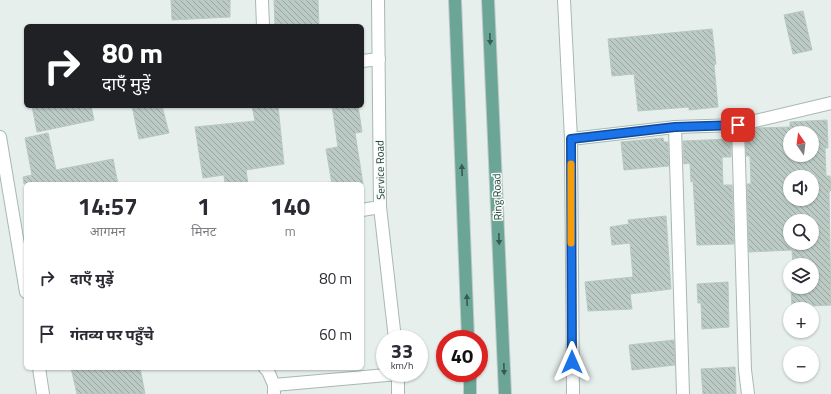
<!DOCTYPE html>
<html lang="hi">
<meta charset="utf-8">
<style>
body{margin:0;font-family:"Titillium Web","Noto Sans Devanagari",sans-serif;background:#f2f2f3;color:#2b2b33;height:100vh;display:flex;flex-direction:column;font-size:15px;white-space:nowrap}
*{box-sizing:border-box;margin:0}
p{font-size:13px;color:#7c7c81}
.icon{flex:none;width:22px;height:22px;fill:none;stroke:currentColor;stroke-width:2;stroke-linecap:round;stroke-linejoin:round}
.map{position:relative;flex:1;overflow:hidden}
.panel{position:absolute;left:24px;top:182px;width:340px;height:188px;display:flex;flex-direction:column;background:#fff;border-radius:6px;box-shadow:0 1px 3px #0004}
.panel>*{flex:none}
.banner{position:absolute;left:24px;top:24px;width:340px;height:84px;border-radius:6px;box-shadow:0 1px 3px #0004;background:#202124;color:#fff;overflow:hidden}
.needle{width:26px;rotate:346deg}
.buttons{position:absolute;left:783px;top:126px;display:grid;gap:8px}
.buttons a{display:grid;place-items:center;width:36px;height:36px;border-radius:50%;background:#fff;box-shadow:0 1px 3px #0004;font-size:20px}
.speed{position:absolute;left:376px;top:330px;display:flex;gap:8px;font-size:20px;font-weight:700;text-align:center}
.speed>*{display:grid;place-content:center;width:52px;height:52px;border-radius:50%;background:#fff;box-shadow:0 1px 3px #0004;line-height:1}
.speed small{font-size:10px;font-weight:400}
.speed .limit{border:6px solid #d22;background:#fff;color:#111}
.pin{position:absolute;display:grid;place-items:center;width:34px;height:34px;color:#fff;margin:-17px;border-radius:8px;box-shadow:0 2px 6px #0006}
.me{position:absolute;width:44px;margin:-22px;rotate:0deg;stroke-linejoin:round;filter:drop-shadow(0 0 3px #0008)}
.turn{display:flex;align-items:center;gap:14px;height:84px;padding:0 12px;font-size:18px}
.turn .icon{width:52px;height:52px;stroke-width:2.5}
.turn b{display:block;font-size:28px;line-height:34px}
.eta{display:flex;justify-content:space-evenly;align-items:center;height:68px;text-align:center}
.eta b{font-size:24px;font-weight:700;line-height:28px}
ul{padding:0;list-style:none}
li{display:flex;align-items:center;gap:12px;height:56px;padding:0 12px}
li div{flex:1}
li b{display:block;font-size:15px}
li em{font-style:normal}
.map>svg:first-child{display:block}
.building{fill:url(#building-back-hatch);stroke:#b8c9c2;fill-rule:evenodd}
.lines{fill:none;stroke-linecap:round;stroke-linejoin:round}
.minor-casing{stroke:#a8b8b2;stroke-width:14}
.tertiary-casing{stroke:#a8b8b2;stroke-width:14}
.primary-casing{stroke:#c2cac8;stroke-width:14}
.minor{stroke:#fff;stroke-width:12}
.tertiary{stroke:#fff;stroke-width:12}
.primary{stroke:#6aa596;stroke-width:12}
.oneway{fill:#365b51}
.route-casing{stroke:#114b97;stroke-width:10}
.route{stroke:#1a73e8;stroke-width:7}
.slow{stroke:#f59e0b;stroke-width:7}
.labels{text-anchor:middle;stroke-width:3;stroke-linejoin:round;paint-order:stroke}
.street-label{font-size:11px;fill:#24423a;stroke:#f7fbf9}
</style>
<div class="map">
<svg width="831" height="394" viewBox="0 0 831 394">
<defs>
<pattern id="building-back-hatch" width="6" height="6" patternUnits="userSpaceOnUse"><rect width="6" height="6" fill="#bbcac4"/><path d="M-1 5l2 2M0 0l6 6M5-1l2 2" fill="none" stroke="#98a6a0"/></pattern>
</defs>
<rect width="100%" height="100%" fill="#e6efeb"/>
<g class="building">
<polygon points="171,0 230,0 230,17 172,20"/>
<polygon points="274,0 318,0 319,26 275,26"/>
<polygon points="803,11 812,50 793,54 784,15"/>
<polygon points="712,29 716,64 714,65 718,107 689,110 689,107 638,111 634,74 612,76 608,39"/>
<polygon points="32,106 91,106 94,120 37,132"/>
<polygon points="132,106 162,106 169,133 139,139"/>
<polygon points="252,106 278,106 284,164 246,170 248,184 225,184 224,175 203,178 195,127 255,121"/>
<polygon points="332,106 358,106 362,132 355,133 363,184 332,184 326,149 338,147"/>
<path d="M827 120 828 148H825L826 176H830L831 190 829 192 831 305 792 307 791 287H812V265H793L792 250 749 252 747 184H751L750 156H746V131L757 128 790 127V122ZM790 133H812V155H790ZM790 177H812V199H790ZM790 221H812V243H790Z"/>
<polygon points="48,133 56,170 113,159 118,184 24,184 23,177 32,175 25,138"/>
<polygon points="663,138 664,142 668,142 669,166 624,170 621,142"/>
<polygon points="731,139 731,157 722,157 723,185 732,185 734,244 697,245 693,181 691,182 690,163 684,164 683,141"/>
<polygon points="666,216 671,289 630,294 632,309 588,311 585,282 633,277 630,243 612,245 610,227 629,224 628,220"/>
<polygon points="728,282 729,327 702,329 701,303 698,303 697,284"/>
<polygon points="674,340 675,365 632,370 629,345"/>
<polygon points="735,367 736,394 703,394 701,369"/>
<polygon points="71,368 140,368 145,394 77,394"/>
</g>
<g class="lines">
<defs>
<g id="minor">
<polyline points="262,0 263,26"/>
<polyline points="378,0 380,207 395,339"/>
<polyline points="362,61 379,59"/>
<polyline points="738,125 745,370 748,394"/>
<polyline points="675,127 683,394"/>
<polyline points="0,137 26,292"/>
<polyline points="571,139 675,127 738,125 831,103"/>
<polyline points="362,210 380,207"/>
<polyline points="39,368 43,394"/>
<polyline points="265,368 268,371 274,385"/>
<polyline points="398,373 398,394"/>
<polyline points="274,394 274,385 398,374"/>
</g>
<polyline id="tertiary" points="564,0 571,139 573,394"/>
<g id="primary">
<polyline points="455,0 468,339"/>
<polyline points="488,0 505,394"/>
<polyline points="470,373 470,394"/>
</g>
</defs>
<use href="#minor" class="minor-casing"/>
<use href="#tertiary" class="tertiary-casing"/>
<use href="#primary" class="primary-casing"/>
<use href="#minor" class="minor"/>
<use href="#tertiary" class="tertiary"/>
<use href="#primary" class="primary"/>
</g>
<defs><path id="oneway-solid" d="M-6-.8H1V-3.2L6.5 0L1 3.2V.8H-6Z"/></defs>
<g class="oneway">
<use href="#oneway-solid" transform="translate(490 39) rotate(88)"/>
<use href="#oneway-solid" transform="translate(462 170) rotate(-92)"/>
<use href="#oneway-solid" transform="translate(499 239) rotate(88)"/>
<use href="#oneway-solid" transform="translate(467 300) rotate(-92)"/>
<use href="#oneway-solid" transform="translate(504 369) rotate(88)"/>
</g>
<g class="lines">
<defs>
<polyline id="route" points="572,362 571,139 675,127 738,125"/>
</defs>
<use href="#route" class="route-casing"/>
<use href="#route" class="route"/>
<polyline class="slow" points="571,164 571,243"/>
</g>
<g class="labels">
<g class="street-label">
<text transform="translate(380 170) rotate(-91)" y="4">Service Road</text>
<text transform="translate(497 197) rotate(-92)" y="4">Ring Road</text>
</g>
</g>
</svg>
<div class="buttons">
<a><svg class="needle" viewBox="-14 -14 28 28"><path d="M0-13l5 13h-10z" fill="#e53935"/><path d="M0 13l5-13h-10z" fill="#7c7c81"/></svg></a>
<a><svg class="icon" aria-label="sound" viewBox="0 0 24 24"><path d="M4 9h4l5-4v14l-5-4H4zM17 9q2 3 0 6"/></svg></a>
<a><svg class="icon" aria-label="search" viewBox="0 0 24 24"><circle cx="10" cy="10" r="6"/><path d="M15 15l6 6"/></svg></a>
<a><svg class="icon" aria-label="layers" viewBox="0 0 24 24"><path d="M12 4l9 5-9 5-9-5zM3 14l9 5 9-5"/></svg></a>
<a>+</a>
<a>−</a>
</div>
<div class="speed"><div>33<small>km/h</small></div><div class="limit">40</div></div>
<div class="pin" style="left:738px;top:125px;background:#d93025"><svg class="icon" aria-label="arrive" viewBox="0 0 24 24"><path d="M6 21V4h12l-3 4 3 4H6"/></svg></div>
<svg class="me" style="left:572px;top:362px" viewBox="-20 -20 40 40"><path d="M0-17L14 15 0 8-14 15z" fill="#1a73e8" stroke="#fff" stroke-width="4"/></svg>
<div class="banner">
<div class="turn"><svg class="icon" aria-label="right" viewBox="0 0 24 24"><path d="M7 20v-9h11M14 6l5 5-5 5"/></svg><div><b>80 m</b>दाएँ मुड़ें</div></div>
</div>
<section class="panel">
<div class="eta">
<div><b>14:57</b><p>आगमन</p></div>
<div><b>1</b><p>मिनट</p></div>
<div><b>140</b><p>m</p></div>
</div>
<ul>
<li><svg class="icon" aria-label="right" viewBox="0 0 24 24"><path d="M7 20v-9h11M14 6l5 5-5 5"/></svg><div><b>दाएँ मुड़ें</b></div><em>80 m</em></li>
<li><svg class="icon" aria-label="arrive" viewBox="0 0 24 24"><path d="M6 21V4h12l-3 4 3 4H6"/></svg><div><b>गंतव्य पर पहुँचे</b></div><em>60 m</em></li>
</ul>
</section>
</div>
